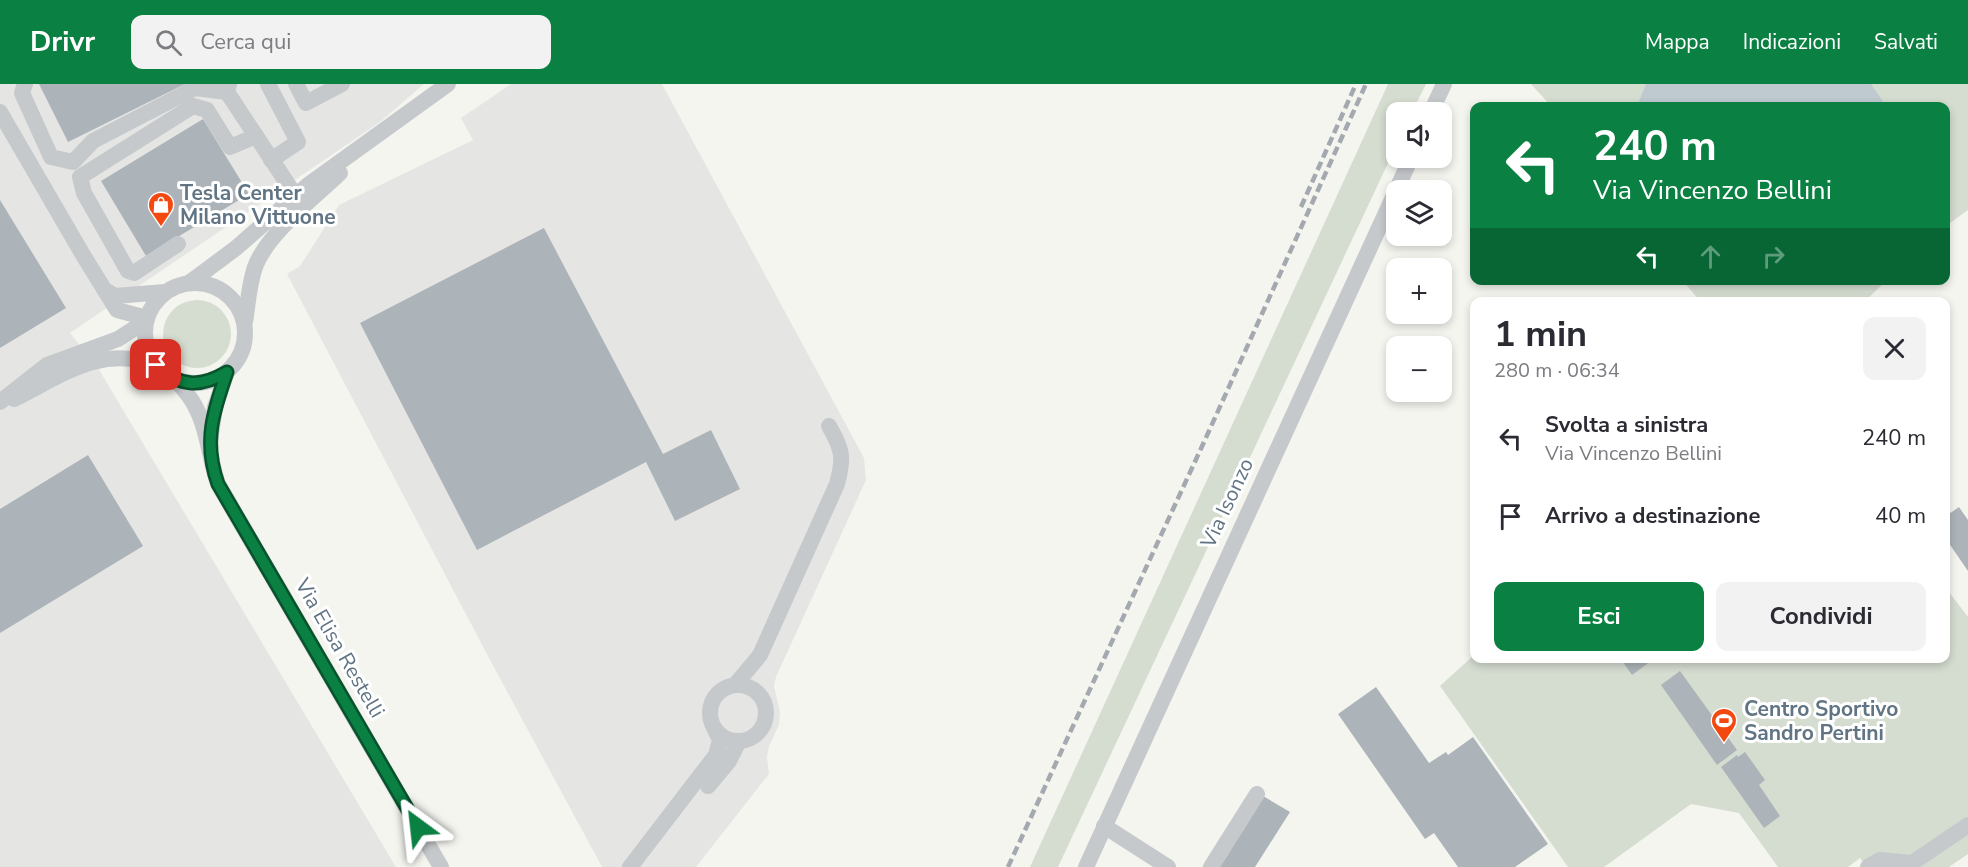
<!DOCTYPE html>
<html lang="it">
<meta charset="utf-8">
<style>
body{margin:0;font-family:"Nunito Sans",sans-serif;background:#f2f2f3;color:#2b2b33;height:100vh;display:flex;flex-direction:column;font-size:22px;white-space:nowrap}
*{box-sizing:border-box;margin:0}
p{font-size:20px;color:#7c7c81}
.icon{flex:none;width:33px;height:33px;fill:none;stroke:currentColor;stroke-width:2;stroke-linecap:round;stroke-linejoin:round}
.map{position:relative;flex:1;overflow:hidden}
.sheet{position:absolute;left:1470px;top:213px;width:480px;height:366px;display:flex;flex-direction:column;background:#fff;border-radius:12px;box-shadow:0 3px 9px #0003}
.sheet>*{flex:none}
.top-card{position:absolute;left:1470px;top:18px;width:480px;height:183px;border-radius:12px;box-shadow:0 3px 9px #0003;background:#0b8043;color:#fff;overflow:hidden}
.buttons{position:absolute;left:1386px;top:18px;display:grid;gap:12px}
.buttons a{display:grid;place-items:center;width:66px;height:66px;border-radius:12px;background:#fff;box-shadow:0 3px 9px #0003;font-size:30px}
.pin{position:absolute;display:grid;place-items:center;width:51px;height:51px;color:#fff;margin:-26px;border-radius:12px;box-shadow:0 3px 9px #0006}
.me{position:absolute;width:66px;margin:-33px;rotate:330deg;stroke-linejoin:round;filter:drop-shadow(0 0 4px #0008)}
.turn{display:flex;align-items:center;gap:21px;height:126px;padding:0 24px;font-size:27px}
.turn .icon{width:78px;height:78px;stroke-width:2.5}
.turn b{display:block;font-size:42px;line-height:51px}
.lanes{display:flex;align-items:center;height:57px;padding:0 24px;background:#0003;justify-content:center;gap:30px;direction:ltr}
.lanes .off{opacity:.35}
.round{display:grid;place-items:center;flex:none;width:63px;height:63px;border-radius:12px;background:#f2f2f3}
.head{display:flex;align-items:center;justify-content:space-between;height:102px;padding:0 24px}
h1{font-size:36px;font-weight:700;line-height:45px}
.button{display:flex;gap:12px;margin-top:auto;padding:12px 24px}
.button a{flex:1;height:69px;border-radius:12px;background:#0b8043;color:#fff;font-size:24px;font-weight:700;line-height:69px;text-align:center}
.button a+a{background:#f2f2f3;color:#2b2b33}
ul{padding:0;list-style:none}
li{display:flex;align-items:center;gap:18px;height:78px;padding:0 24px}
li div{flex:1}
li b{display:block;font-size:22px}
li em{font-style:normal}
header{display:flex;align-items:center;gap:36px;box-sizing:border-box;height:84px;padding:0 30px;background:#0b8043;color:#fff}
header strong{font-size:28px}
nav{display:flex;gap:33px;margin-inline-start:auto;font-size:21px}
.search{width:420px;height:54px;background:#f2f2f3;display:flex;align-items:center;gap:15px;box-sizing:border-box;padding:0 21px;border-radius:12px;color:#7c7c81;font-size:22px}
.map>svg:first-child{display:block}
.built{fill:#e5e6e3}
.green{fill:#d5dcd0}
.water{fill:#bfcad0}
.building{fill:#acb4b9}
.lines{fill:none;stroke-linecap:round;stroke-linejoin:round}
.minor{stroke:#c6c9cc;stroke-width:16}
.rail{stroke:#a3a9af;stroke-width:4.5;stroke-dasharray:9 4.5;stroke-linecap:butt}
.route-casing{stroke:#07532c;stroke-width:15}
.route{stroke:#0b8043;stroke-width:10}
.labels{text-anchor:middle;stroke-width:6;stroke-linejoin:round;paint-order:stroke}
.poi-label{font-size:21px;font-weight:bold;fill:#607484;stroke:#fff;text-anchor:start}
.street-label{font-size:21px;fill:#607484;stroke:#fff}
</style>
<header>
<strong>Drivr</strong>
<div class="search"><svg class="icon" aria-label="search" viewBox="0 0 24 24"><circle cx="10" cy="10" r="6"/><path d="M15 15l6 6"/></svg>Cerca qui</div>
<nav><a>Mappa</a><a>Indicazioni</a><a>Salvati</a></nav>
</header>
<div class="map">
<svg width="1968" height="783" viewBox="0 0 1968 783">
<rect width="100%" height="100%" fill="#f5f5f0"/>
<g class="built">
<polygon points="0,0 424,0 380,38 70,249 98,284 396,783 0,783"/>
<polygon points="511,0 662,0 864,374 866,396 776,593 774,602 780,628 779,641 769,662 767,673 769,690 696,783 602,783 490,576 287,190 300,182 339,121 473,56 461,34"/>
</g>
<g class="green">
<polygon points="1388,0 1426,0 1412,28 1396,28 1396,62 1058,783 1030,783"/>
<polygon points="1531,0 1968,0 1968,126 1946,142 1946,22 1551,22"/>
<polygon points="1683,197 1886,197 1864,218 1700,217"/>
<circle cx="197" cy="250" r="34"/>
<polygon points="1946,504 1968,533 1968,770 1949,783 1867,783 1860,774 1848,783 1778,783 1739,729 1691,720 1604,783 1568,783 1440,602 1474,571 1474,574 1946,574"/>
</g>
<polygon class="water" points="1646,0 1871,0 1886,22 1637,22"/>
<g class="building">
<polygon points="39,0 185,0 68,58"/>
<polygon points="203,35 249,110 146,172 101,97"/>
<polygon points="0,116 66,224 0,264"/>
<polygon points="544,144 663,370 711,346 740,405 675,437 646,378 477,466 360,239"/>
<polygon points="88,371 143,462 0,549 0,425"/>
<polygon points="1959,423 1968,436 1968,487 1946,455 1946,432"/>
<polygon points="1620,574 1655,574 1632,591"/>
<polygon points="1680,587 1737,666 1717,681 1661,601"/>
<polygon points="1376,603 1429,679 1446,668 1448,671 1473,653 1548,760 1515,783 1458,783 1434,749 1425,755 1338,630"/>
<polygon points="1745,668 1765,696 1759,701 1780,732 1764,744 1721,683 1737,671 1738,673"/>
<polygon points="1263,712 1290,728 1255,783 1219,783"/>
</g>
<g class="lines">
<g class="minor">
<polyline points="25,0 22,9 51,73 73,78 93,57 195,4 227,8"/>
<polyline points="229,0 227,8 256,52"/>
<polyline points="268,0 298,58 271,76"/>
<polyline points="296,0 306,19 342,0"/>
<polyline points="0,28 83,171 117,226 147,234"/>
<polyline points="1431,28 1444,0"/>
<polyline points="178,160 134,189 128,187 84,109 80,93 193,22 207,26 230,63 256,52 295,111"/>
<circle cx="195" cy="249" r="50"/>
<polyline points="189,199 236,164 308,101 448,0"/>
<polyline points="105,206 115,212 165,208"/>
<path d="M245 238C248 220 249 200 255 183 267 150 315 113 340 89"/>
<path d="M175 295C182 303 190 312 195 322 208 346 209 374 218 400L441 783"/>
<path d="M14 315C61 292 101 260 156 281"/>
<polyline points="0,318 47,281 118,255 146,237"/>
<polyline points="210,357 215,323 227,288"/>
<path d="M735 601 760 571 837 400C844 374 843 366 829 342"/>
<circle cx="738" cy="629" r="28"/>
<polyline points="708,702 729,677 739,657"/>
<polyline points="1104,742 1168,783"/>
<polyline points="630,783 716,671 720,656 714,644"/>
<polyline points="1086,783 1411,74"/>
<polyline points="1211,783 1257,710"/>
<polyline points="1868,783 1880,776 1912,779 1968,741"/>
</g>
<g class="rail">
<polyline points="1301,123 1356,0"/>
<polyline points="1008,783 1204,358 1366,0"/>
</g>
</g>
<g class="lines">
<defs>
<path id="route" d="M156 281C179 303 200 304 227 288 213 328 203 358 218 400L418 743"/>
</defs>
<use href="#route" class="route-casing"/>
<use href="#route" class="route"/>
</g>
<defs>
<symbol id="shop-pin" viewBox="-11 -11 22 30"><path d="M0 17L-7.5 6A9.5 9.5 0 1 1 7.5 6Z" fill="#f34911" stroke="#fff"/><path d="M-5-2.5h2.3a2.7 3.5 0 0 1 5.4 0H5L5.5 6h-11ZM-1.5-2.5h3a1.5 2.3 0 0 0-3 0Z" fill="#fff"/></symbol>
<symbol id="stadium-pin" viewBox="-11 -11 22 30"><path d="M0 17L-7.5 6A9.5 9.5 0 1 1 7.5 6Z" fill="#f34911" stroke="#fff"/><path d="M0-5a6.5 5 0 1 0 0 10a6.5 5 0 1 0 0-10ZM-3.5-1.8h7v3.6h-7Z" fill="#fff"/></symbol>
</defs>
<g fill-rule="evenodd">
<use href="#shop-pin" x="146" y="106" width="30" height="40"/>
<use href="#stadium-pin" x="1709" y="622" width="30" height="40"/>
</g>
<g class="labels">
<g class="poi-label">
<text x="180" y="116">Tesla Center<tspan x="180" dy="24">Milano Vittuone</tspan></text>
<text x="1744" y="632">Centro Sportivo<tspan x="1744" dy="24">Sandro Pertini</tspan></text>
</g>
<g class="street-label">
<text transform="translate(1227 419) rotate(-65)" y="7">Via Isonzo</text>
<text transform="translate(340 564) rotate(60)" y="7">Via Elisa Restelli</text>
</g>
</g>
</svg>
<div class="buttons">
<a><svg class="icon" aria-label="sound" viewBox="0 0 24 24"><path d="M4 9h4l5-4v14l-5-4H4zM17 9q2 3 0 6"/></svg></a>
<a><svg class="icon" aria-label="layers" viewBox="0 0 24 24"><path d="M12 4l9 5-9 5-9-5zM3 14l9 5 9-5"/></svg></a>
<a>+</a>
<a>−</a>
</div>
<div class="pin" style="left:156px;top:281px;background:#d93025"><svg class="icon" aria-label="arrive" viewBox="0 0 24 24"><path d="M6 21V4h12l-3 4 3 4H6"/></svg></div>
<svg class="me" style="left:418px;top:743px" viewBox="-20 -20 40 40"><path d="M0-17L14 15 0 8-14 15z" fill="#0b8043" stroke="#fff" stroke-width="4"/></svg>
<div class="top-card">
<div class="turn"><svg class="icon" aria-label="left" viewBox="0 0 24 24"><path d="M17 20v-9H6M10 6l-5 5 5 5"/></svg><div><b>240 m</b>Via Vincenzo Bellini</div></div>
<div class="lanes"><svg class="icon" aria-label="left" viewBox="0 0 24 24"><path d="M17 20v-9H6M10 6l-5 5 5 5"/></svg><svg class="icon off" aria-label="ahead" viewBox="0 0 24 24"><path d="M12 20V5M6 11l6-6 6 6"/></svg><svg class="icon off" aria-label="right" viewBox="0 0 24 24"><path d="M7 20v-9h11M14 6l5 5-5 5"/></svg></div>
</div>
<section class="sheet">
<div class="head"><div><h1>1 min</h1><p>280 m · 06:34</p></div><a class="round"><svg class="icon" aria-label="close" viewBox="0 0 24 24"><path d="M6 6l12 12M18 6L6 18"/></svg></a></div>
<ul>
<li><svg class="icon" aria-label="left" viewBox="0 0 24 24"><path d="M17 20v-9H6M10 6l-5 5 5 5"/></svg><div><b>Svolta a sinistra</b><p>Via Vincenzo Bellini</p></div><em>240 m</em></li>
<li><svg class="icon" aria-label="arrive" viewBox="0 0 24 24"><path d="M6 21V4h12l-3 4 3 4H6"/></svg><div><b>Arrivo a destinazione</b></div><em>40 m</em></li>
</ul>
<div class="button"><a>Esci</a><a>Condividi</a></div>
</section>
</div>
